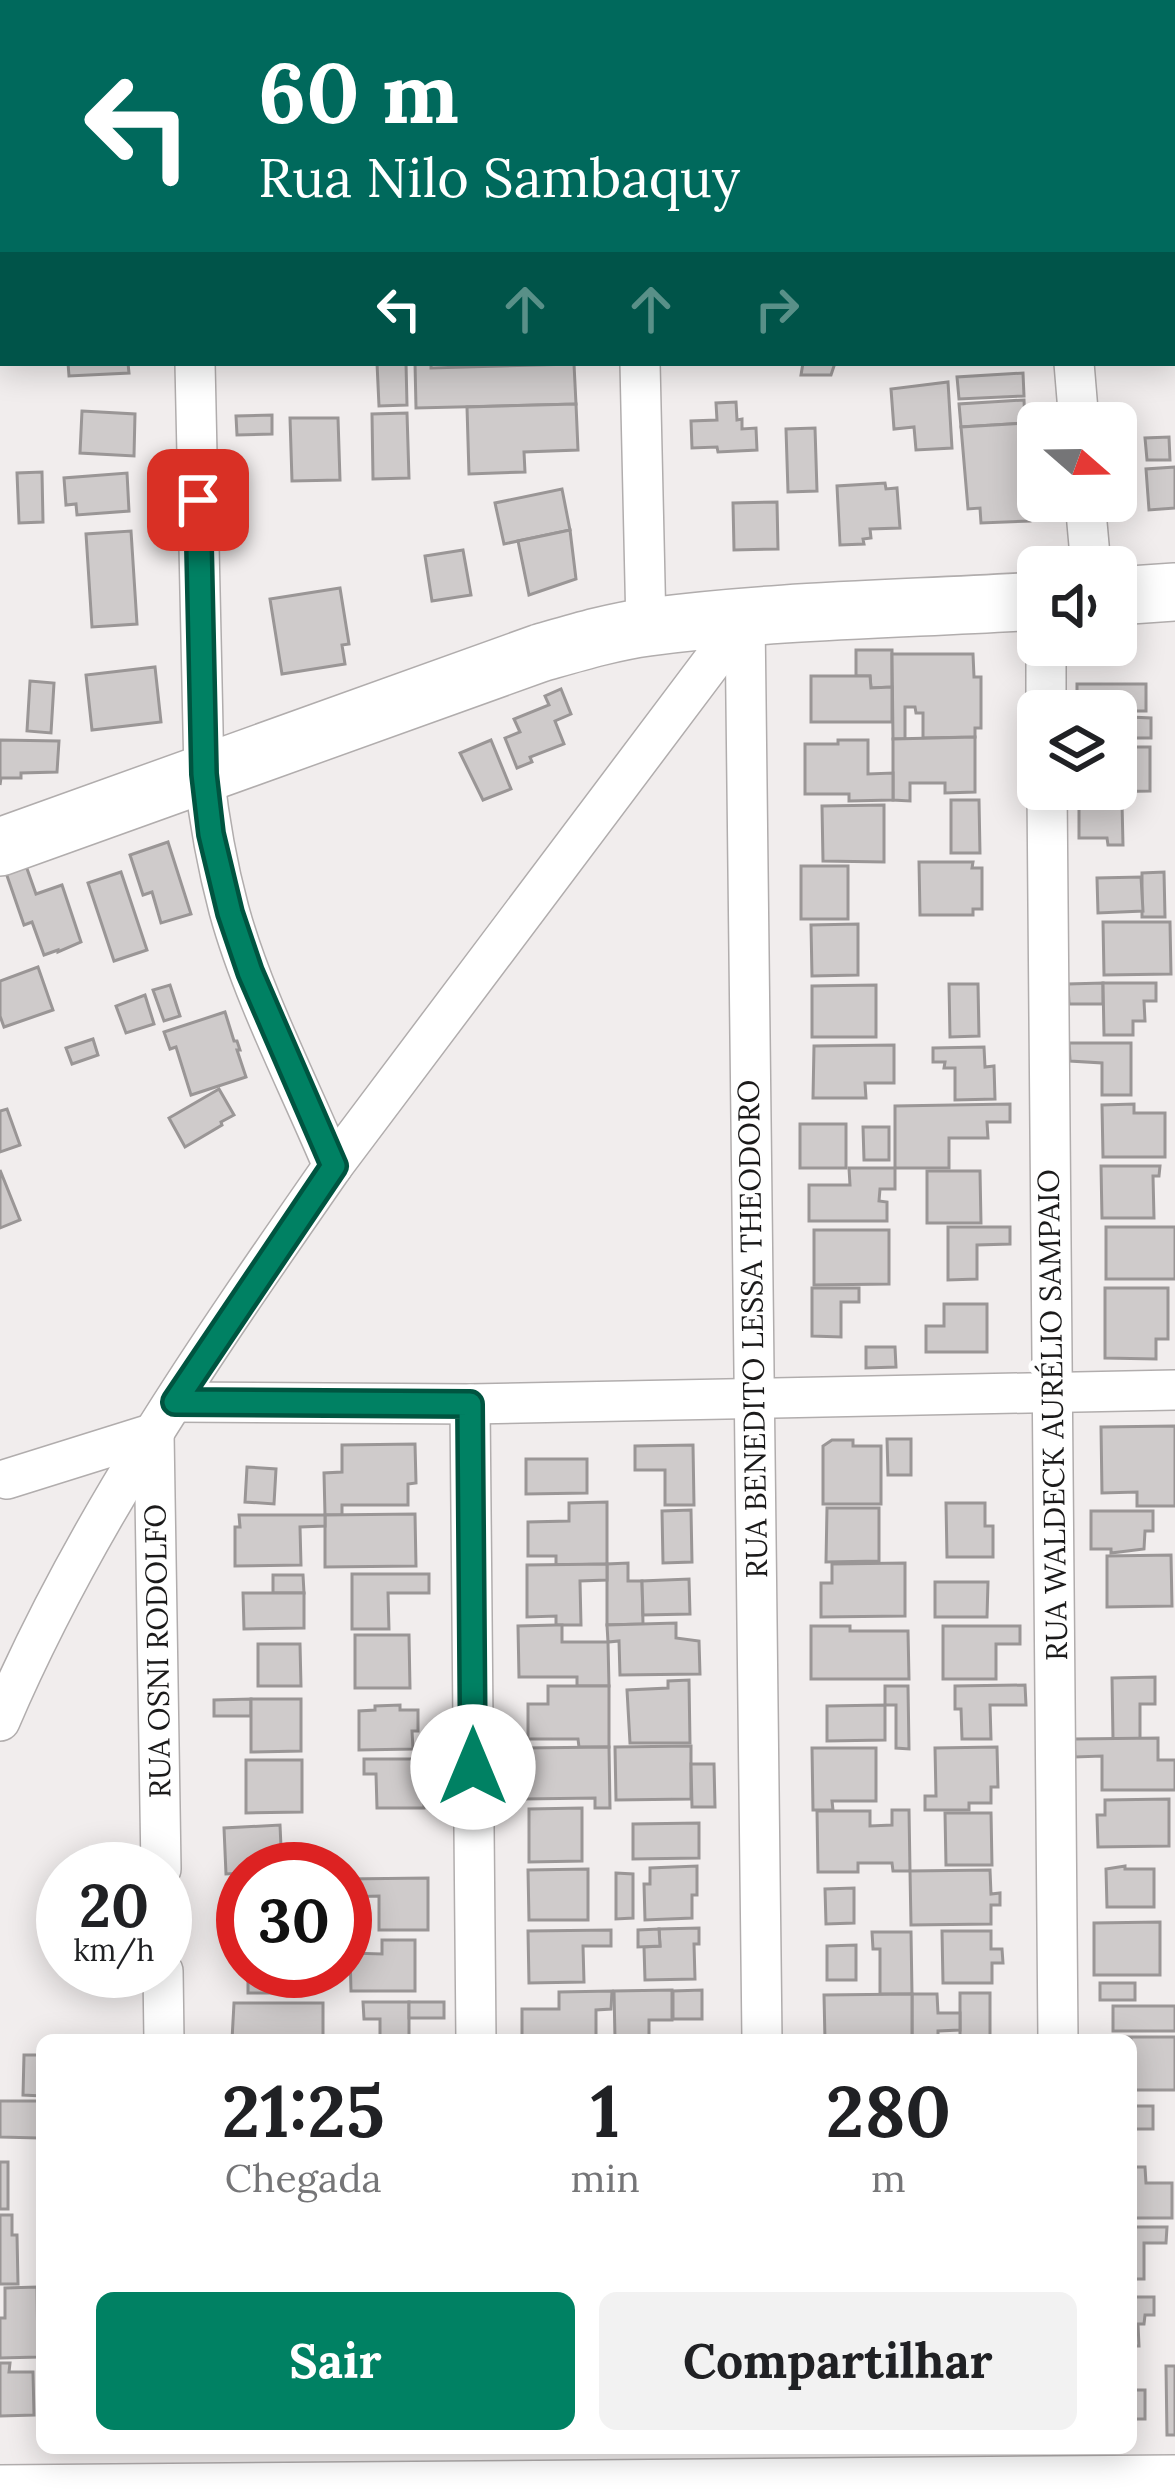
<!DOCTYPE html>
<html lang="pt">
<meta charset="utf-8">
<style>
body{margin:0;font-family:Lora,serif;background:#f2f2f2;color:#202124;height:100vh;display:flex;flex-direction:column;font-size:45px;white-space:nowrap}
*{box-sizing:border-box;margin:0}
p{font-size:39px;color:#757577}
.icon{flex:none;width:66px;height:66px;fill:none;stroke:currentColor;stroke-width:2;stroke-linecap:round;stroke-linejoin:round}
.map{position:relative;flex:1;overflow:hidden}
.sheet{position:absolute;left:36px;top:2034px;width:1101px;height:420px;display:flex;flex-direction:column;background:#fff;border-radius:18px;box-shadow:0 6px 30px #0003}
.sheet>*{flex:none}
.banner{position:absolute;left:0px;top:0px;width:1176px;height:366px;box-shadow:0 6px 30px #0003;background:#00695c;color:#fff;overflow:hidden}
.needle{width:78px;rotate:110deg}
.fabs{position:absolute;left:1017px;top:402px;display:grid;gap:24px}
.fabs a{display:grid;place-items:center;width:120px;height:120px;border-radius:18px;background:#fff;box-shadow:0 6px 30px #0003;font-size:60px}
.speed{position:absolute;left:36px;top:1842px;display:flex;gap:24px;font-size:60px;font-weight:700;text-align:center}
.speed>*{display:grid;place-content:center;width:156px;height:156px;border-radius:50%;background:#fff;box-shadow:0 6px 30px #0003;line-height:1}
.speed small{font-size:30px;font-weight:400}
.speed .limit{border:18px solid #d22;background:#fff;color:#111}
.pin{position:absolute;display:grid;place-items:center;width:102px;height:102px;color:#fff;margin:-51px;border-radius:24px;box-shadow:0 6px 18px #0006}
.me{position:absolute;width:132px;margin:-66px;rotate:0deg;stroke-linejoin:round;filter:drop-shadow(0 0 9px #0008)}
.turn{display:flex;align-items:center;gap:42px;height:252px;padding:0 60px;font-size:54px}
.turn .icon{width:156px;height:156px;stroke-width:2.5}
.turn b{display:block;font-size:84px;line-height:102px}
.lanes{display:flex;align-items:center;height:114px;padding:0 60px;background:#0003;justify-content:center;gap:60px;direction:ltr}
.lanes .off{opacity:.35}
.eta{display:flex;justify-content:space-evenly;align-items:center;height:204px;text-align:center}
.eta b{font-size:72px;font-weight:700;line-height:84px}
.cta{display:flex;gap:24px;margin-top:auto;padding:24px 60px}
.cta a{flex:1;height:138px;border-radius:18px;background:#008163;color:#fff;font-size:48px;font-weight:700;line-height:138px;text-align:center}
.cta a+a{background:#f2f2f2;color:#202124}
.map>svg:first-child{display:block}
.building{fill:#cfcbcb;stroke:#9a9696;stroke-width:3}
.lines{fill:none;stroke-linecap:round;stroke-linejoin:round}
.street-casing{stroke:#b1adad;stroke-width:42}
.secondary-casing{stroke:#b1adad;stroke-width:60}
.street{stroke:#fff;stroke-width:39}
.secondary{stroke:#fff;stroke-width:57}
.route-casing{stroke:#005440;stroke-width:30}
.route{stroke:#008163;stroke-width:21}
.labels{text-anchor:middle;stroke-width:12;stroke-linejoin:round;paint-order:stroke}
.street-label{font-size:30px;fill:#1b1a1a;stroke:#fff}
</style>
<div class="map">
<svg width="1175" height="2491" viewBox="0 0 1175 2491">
<rect width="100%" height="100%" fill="#f1eded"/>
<g class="building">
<polygon points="68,363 128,363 129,373 69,376"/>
<polygon points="377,363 406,363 407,405 379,406"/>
<polygon points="415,363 431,363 431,368 574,364 576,404 416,408"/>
<polygon points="803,363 835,363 831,375 801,375"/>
<polygon points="1023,373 1024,396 959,399 957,377"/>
<polygon points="948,382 952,448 916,450 914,427 894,429 891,389"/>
<polygon points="1024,400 1025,423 961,427 959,404"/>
<polygon points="736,402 737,420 742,419 742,429 756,428 757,450 718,452 717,447 692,448 691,421 717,420 716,403"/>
<polygon points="576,404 578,450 524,452 525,472 469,474 467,407"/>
<polygon points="82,411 135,414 134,456 80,453"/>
<polygon points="407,413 409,478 373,479 372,414"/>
<polygon points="272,415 272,434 237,435 236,416"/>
<polygon points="290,418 338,418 340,480 292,481"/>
<polygon points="1025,423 1030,521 981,523 980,508 968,509 961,427"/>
<polygon points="815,428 817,491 788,492 786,429"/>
<polygon points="1169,437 1170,460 1147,460 1145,438"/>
<polygon points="1175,467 1175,508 1149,510 1146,469"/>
<polygon points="42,472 43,522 19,523 17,473"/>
<polygon points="127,473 129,511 77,515 76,504 66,505 64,478"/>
<polygon points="885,483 886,489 897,488 900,528 870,529 871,538 863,539 864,544 840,545 837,486"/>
<polygon points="562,489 570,530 504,544 495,503"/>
<polygon points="777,502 778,549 734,550 733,503"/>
<polygon points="570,530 576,579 529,595 518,541"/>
<polygon points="131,531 137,624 92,627 86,534"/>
<polygon points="463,550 471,595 432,601 425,556"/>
<polygon points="340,588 349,644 342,645 345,664 282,674 270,599"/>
<polygon points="856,650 892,650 892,687 871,688 870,676 856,676"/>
<polygon points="892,654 973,654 974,677 981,677 981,728 975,728 975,737 923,738 923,713 916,713 915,707 905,707 905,739 893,739"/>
<polygon points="155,667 161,722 92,730 86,675"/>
<polygon points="811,676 870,676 871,688 892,687 892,722 811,722"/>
<polygon points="30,681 54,683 51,733 27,731"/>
<polygon points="1077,684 1146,684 1146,711 1130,711 1130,717 1151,718 1151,738 1116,738 1116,711 1077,711"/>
<polygon points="561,689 571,714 555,721 564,744 530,757 532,762 517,768 505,738 520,732 514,719 549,705 545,696"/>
<polygon points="975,737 975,792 945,793 945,783 910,783 910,801 893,800 893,739"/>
<polygon points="0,740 59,741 57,772 21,773 21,778 1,778 0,785"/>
<polygon points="491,740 511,789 483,800 460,753"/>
<polygon points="838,740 868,740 868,774 893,773 893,800 849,801 849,794 805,794 805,744 838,744"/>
<polygon points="1116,747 1150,747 1150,791 1092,792 1092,789 1116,789"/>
<polygon points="951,800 979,800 980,853 951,853"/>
<polygon points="1122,803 1123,845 1108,845 1107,838 1079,838 1079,804"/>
<polygon points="884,805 884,862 823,861 822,806"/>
<polygon points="168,842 191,914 161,923 152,892 143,895 130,855"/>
<polygon points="919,862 973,862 972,868 982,868 982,909 973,909 973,915 920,915"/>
<polygon points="25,863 36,894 62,885 81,942 58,952 58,950 44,955 32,922 24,925 5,870"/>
<rect x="801" y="866" width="47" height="53"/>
<polygon points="121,872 147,950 114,961 88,883"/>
<polygon points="1164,872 1165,917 1142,917 1142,873"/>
<polygon points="1141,877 1143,911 1098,913 1097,878"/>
<polygon points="1103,922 1170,922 1171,974 1104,975"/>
<polygon points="858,924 858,975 812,976 811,925"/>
<polygon points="38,967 53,1010 4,1027 0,1016 0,981"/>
<polygon points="1103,983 1103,1004 1069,1004 1068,984"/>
<polygon points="1103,983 1156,983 1156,1001 1144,1001 1145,1021 1133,1021 1133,1035 1104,1035"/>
<polygon points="949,984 978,984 979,1036 950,1037"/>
<polygon points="170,985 180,1016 164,1021 153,990"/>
<polygon points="876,985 876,1037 812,1037 812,986"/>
<polygon points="145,995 154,1024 126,1033 116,1006"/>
<polygon points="225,1012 234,1041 237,1041 240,1050 237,1050 246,1077 191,1095 176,1047 170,1049 164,1032"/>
<polygon points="93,1039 98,1055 72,1064 66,1048"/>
<polygon points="1069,1043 1131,1043 1131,1095 1102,1095 1102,1063 1070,1061"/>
<polygon points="894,1045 894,1083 865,1083 866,1098 813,1098 814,1046"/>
<polygon points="984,1047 985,1067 994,1066 995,1099 955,1100 955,1068 944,1068 945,1062 933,1062 933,1048"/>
<polygon points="219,1089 234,1115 221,1122 222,1125 185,1147 169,1118"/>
<polygon points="1010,1104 1010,1122 987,1122 988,1138 949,1138 949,1168 895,1168 895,1106"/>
<polygon points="1134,1104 1134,1113 1165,1113 1165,1157 1103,1157 1102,1105"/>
<polygon points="7,1109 20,1145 0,1152 0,1111"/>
<rect x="800" y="1124" width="46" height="44"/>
<polygon points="863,1127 889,1127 889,1160 864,1160"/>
<polygon points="1101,1166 1160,1166 1159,1176 1153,1176 1154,1218 1102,1218"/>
<polygon points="849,1168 895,1168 895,1189 880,1189 879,1201 887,1202 887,1221 809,1221 809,1185 850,1185"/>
<polygon points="0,1170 20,1220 0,1228"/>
<polygon points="927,1171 980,1171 981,1223 927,1223"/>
<polygon points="948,1227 1010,1227 1010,1244 977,1245 977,1279 948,1280"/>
<rect x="1106" y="1227" width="69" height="52"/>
<polygon points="814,1230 889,1230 889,1284 814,1285"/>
<polygon points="812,1288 859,1288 859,1302 841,1302 841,1337 812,1336"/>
<polygon points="1105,1288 1168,1288 1168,1339 1156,1339 1156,1359 1105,1358"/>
<polygon points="944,1304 987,1304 987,1352 926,1352 926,1326 944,1326"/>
<polygon points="866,1347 895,1347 896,1367 866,1368"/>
<polygon points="1175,1426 1175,1506 1137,1506 1137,1492 1102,1493 1101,1427"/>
<polygon points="887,1439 911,1439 911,1475 888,1475"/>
<polygon points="832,1440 853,1440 853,1446 881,1446 881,1504 823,1504 823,1446"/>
<polygon points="415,1444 416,1483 408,1484 408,1505 342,1505 342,1515 325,1515 324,1473 342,1472 342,1445"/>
<polygon points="693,1445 694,1505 665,1505 665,1470 635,1470 635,1446"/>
<polygon points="526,1459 587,1459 587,1493 526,1494"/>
<polygon points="247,1467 276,1469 274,1504 245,1502"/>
<polygon points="607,1502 607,1564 556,1565 556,1556 528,1556 528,1522 569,1521 569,1503"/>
<polygon points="946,1503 985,1503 985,1526 993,1526 993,1557 947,1557"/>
<polygon points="827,1508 879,1508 879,1561 826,1562"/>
<polygon points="691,1510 692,1562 663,1563 662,1511"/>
<polygon points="1091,1511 1153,1511 1153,1531 1145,1531 1144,1549 1111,1553 1111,1549 1091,1549"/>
<polygon points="415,1514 416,1566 325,1567 325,1515"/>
<polygon points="239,1515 325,1515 325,1526 300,1527 301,1565 235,1566 235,1527 240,1527"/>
<polygon points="1171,1555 1172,1606 1107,1607 1107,1556"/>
<polygon points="628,1563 628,1581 642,1581 643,1624 607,1625 607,1564"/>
<polygon points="905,1563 905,1616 821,1617 821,1583 832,1583 832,1564"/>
<polygon points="607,1564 607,1580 580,1581 581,1625 556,1625 556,1616 527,1617 527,1565"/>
<polygon points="352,1574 429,1574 429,1593 388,1593 389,1629 352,1629"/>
<polygon points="273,1575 303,1575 304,1593 273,1593"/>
<polygon points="689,1579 690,1614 643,1615 642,1581"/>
<polygon points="935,1582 988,1582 987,1617 935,1617"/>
<polygon points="243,1593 304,1593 304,1628 244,1629"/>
<polygon points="676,1623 676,1638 699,1641 700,1674 620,1675 619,1641 608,1642 607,1625"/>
<polygon points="556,1625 562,1625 562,1642 608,1642 609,1686 577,1686 577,1677 519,1677 518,1626"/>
<polygon points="811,1626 850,1626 850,1631 908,1631 909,1679 811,1679"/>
<polygon points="943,1626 1020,1626 1020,1644 996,1644 996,1679 943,1679"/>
<polygon points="355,1635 409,1635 410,1688 355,1688"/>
<polygon points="258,1644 300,1644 301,1686 258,1686"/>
<polygon points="1155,1677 1155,1704 1140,1704 1140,1739 1113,1739 1112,1678"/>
<polygon points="689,1680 690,1743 630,1743 627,1690 668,1688 668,1681"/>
<polygon points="1025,1685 1026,1705 990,1705 991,1739 962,1739 961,1709 955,1709 955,1686"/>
<polygon points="548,1686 609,1686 609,1747 579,1747 578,1739 528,1739 528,1704 548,1704"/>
<polygon points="885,1686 908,1686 909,1749 896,1748 896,1705 885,1705"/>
<polygon points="251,1699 251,1716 214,1716 214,1700"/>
<polygon points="251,1699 301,1699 301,1751 251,1752"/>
<polygon points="400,1705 400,1710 418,1710 418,1731 412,1731 413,1749 359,1750 359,1711 375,1710 375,1706"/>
<polygon points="885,1705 885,1740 827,1741 827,1706"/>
<polygon points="1158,1738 1158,1760 1175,1760 1175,1790 1102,1790 1102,1756 1075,1757 1074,1739"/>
<polygon points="691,1746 691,1799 616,1800 615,1747"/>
<polygon points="609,1747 610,1808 595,1808 595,1798 524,1799 523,1748"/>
<polygon points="997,1747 998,1787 991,1787 991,1803 969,1803 969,1810 925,1810 925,1796 936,1796 935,1748"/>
<polygon points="812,1748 876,1748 876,1801 832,1801 833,1810 813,1810"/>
<polygon points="364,1759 423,1759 424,1808 377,1808 376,1774 364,1774"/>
<polygon points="246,1760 302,1760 302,1812 246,1813"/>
<polygon points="691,1764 714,1764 715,1807 692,1807"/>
<polygon points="1169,1799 1169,1846 1098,1847 1097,1815 1105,1815 1105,1800"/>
<polygon points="582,1808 582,1861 529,1862 529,1809"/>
<polygon points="892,1810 909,1810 910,1871 893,1871 892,1863 858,1863 858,1872 818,1872 817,1811 870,1811 870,1826 892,1825"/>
<polygon points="945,1813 991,1813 992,1865 946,1865"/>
<polygon points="699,1823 699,1858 633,1859 633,1824"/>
<polygon points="280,1825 282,1869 243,1869 243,1873 226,1874 224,1828"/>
<polygon points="697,1866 697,1895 692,1895 692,1918 645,1920 644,1884 650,1884 650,1868"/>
<polygon points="1125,1866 1125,1869 1154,1869 1154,1907 1107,1907 1106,1869"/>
<polygon points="588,1869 588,1920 529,1920 528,1870"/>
<polygon points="990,1870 991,1894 1000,1893 1000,1905 991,1905 991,1924 911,1925 910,1871"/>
<polygon points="616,1873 633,1874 633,1918 616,1919"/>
<polygon points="428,1878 428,1930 379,1930 379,1896 345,1897 345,1879"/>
<polygon points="854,1888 854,1923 826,1924 825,1889"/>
<polygon points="1160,1922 1160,1975 1094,1975 1094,1923"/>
<polygon points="699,1928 699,1944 694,1944 695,1979 645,1980 644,1947 660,1946 659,1929"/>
<polygon points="659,1929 660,1946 638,1947 638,1930"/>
<polygon points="611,1930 611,1946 583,1946 584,1982 529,1983 528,1931"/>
<polygon points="942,1931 991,1931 991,1949 1002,1949 1003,1963 992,1963 992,1983 943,1983"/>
<polygon points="872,1932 911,1932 912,1994 880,1994 880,1949 873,1949"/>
<polygon points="382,1940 415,1940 415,1991 351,1991 350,1953 382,1954"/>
<polygon points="856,1945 856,1980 827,1980 827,1946"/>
<rect x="248" y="1971" width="52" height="22"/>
<rect x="1100" y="1983" width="35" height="17"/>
<polygon points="672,1990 672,2020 649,2020 649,2037 615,2038 614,1991"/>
<polygon points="702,1990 702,2019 673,2019 673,1991"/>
<polygon points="612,1991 611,2009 596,2010 596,2040 522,2040 522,2009 559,2009 559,1992"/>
<rect x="960" y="1993" width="30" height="47"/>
<polygon points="912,1994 937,1994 938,2013 960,2013 960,2030 938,2031 938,2040 912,2040"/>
<polygon points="912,1994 912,2040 825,2040 824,1995"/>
<polygon points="363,2002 409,2002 409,2040 380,2040 380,2019 364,2019"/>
<rect x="409" y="2002" width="35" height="16"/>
<polygon points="234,2003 323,2003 323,2040 232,2040"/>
<rect x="1113" y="2006" width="62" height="25"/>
<polygon points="1116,2037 1175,2037 1175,2090 1131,2090 1131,2040 1116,2040"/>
<polygon points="24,2055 42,2055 42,2096 23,2095"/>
<polygon points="0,2101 39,2101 38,2138 0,2137"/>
<rect x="1131" y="2106" width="22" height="23"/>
<rect x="0" y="2162" width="8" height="47"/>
<polygon points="1131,2167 1145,2167 1146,2183 1172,2183 1172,2218 1131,2218"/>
<polygon points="0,2215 12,2215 12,2235 17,2235 18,2284 0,2284"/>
<polygon points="1131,2227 1167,2227 1166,2243 1144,2243 1144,2279 1131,2279"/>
<polygon points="37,2287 38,2357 0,2358 0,2318 5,2318 5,2288"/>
<polygon points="1131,2297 1154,2297 1154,2315 1145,2315 1144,2324 1138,2324 1139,2346 1131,2346"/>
<polygon points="0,2363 10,2363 9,2372 33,2372 34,2415 0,2416"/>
<polygon points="1166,2366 1175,2366 1175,2435 1167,2435"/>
<rect x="1131" y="2390" width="14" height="29"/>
</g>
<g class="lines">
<defs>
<g id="street">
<polyline points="188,0 188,3"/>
<polyline points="631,0 631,3"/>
<polyline points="1052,0 1052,3"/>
<polyline points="1173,137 1175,137"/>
<polyline points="0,158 3,158"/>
<path d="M195 363 204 774C209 820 217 865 229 910 252 994 299 1085 333 1166"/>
<polyline points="640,363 646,627"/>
<polyline points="1074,363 1079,423"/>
<polyline points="1085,501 1091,567"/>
<polyline points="745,618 762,2040"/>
<polyline points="1046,645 1046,711"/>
<polyline points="1047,789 1058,2040"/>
<polyline points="175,1402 470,1404 1175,1390"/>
<polyline points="470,1404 476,2040"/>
<polyline points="7,1479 154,1433 161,1869"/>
<path d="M0 1721C85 1522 210 1343 333 1166L745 618"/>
<polyline points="163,1971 164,2040"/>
<polyline points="0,2485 1175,2475"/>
</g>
<g id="secondary">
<polyline points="1116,596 1175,592"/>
<path d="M0 847 540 653C575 643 611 632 648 627 777 610 909 609 1038 601"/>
</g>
</defs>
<use href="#street" class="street-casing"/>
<use href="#secondary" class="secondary-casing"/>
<use href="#street" class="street"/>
<use href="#secondary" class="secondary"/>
</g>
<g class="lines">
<defs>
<polyline id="route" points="198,500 204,774 211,834 230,913 250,972 334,1166 175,1402 470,1404 473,1767"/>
</defs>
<use href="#route" class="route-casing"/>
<use href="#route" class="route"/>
</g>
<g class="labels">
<g class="street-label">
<text transform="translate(753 1329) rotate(-91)" y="10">RUA BENEDITO LESSA THEODORO</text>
<text transform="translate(1053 1415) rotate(-91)" y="10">RUA WALDECK AURÉLIO SAMPAIO</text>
<text transform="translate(158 1651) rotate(-91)" y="10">RUA OSNI RODOLFO</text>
</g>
</g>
</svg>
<div class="fabs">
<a><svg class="needle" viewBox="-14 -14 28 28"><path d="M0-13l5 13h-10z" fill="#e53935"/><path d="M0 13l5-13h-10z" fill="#757577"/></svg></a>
<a><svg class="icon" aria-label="sound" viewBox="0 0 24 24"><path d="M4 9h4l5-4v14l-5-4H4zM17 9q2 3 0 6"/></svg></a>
<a><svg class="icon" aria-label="layers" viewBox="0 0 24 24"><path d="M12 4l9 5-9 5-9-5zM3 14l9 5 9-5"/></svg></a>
</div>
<div class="speed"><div>20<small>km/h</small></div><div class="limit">30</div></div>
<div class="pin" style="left:198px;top:500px;background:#d93025"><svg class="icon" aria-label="arrive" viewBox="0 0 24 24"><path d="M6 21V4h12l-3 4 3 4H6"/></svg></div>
<svg class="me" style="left:473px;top:1767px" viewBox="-20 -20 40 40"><circle r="19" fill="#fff"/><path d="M0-13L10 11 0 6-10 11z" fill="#008163"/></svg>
<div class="banner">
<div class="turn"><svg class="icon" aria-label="left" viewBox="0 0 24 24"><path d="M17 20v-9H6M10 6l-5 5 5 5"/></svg><div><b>60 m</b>Rua Nilo Sambaquy</div></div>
<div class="lanes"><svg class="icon" aria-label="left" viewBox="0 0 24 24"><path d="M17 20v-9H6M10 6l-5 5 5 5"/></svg><svg class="icon off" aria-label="ahead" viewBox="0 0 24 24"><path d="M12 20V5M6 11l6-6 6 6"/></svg><svg class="icon off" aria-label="ahead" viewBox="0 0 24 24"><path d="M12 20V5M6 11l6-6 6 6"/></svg><svg class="icon off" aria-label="right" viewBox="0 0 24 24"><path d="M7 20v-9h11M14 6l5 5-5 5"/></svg></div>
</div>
<section class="sheet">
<div class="eta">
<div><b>21:25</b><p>Chegada</p></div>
<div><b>1</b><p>min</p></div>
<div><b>280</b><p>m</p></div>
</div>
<div class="cta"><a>Sair</a><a>Compartilhar</a></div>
</section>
</div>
